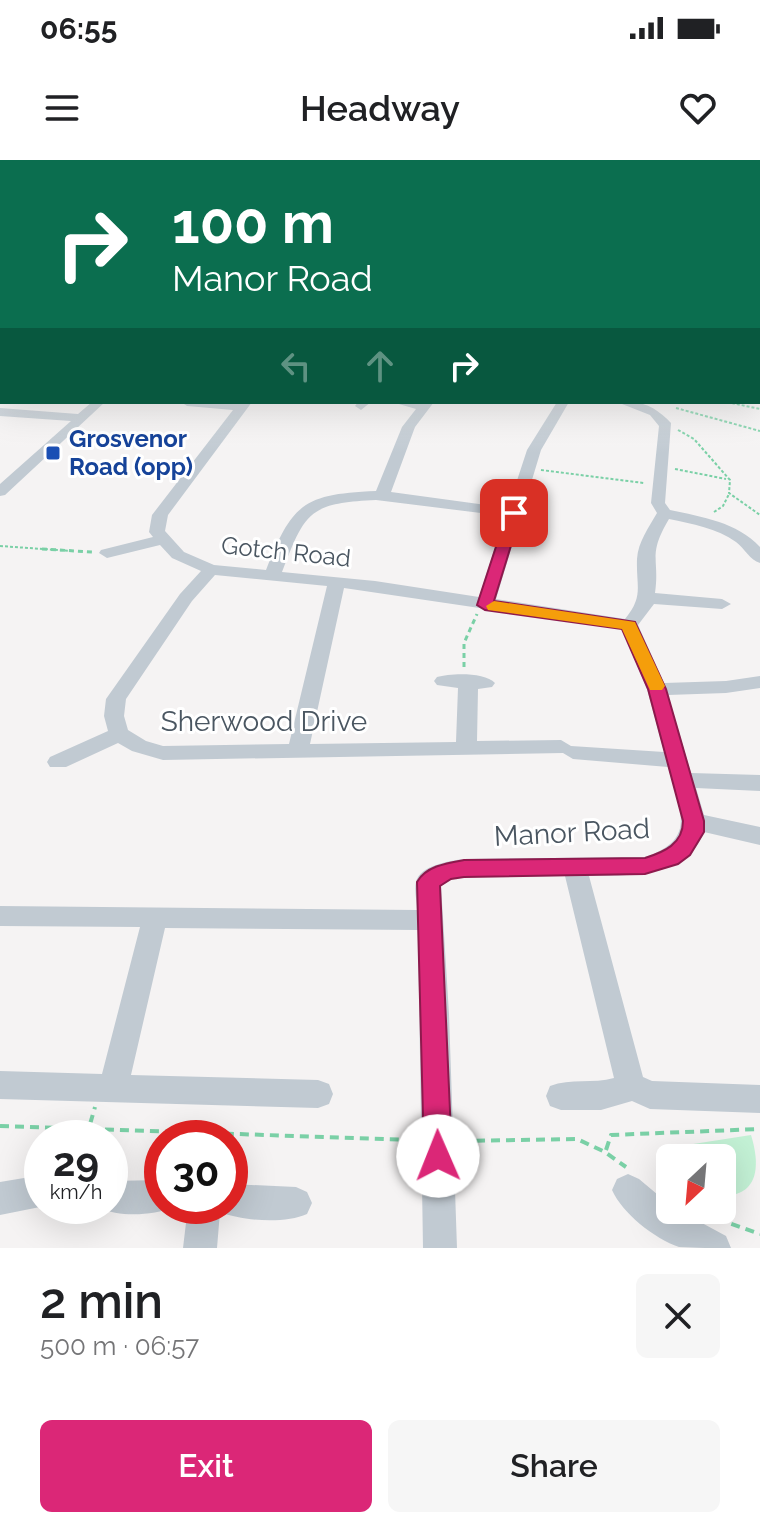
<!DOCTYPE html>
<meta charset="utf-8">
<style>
body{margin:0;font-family:Raleway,sans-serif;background:#f6f6f6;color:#202124;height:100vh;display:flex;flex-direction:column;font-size:30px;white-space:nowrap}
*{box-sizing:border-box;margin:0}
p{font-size:26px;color:#757577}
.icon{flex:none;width:44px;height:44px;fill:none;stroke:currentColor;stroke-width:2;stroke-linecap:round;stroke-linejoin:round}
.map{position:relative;height:1088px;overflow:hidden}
.sheet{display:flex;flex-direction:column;background:#fff;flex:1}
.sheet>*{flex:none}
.banner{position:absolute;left:0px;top:0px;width:760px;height:244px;box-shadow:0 8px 32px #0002;background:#0b6e4f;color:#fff;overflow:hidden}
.needle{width:52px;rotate:206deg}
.buttons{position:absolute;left:656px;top:984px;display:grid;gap:16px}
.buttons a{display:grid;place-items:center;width:80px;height:80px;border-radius:12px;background:#fff;box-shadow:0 8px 32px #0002;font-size:40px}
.speed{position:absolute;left:24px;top:960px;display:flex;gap:16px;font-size:40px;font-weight:700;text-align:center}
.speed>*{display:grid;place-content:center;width:104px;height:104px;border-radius:50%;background:#fff;box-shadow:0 8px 32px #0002;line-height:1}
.speed small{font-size:20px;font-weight:400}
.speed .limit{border:12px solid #d22;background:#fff;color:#111}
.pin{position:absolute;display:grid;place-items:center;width:68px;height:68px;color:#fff;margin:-34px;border-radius:16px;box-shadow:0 4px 12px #0006}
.me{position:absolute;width:88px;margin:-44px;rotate:359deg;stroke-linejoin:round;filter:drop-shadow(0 0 6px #0008)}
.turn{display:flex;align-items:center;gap:28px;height:168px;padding:0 40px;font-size:36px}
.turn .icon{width:104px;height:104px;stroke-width:2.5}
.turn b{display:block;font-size:56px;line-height:68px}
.lanes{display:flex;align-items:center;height:76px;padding:0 40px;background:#0003;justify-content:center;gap:40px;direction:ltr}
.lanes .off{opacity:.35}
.round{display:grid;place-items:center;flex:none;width:84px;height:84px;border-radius:12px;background:#f6f6f6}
.head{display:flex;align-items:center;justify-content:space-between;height:136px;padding:0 40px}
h1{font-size:48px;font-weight:600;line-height:60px}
.button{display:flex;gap:16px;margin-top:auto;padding:16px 40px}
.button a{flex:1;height:92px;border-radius:12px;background:#db2777;color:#fff;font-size:32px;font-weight:600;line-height:92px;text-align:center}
.button a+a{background:#f6f6f6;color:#202124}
.status{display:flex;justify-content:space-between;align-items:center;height:56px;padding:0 40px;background:#fff;direction:ltr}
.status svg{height:22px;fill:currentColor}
header{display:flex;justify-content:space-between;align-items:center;height:104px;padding:0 40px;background:#fff;font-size:36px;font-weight:600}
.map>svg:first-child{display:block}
.green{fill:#c3f1d5}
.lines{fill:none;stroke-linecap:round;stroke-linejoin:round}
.highway-casing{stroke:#7690ad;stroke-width:3}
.path-far2{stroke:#7ad0a6;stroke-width:2;stroke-dasharray:3 2;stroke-linecap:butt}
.path-far1{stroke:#7ad0a6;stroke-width:3;stroke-dasharray:5 4;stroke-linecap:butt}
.path{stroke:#7ad0a6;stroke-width:4;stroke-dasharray:9 6;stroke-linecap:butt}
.minor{fill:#c1cad2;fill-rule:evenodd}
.highway{fill:#8ba5c1;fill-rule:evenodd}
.route{fill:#db2777;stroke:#8e194d;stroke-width:2}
.slow{fill:#f59e0b}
.transit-dot{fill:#1a4fb4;stroke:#fff;stroke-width:3}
.labels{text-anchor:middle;stroke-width:6;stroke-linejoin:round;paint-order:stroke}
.far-transit-label{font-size:24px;font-weight:bold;fill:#164399;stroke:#fff;text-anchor:start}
.far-street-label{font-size:24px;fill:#4a5661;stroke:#fff}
.street-label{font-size:28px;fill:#4a5661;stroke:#fff}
</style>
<div class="status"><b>06:55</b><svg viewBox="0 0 49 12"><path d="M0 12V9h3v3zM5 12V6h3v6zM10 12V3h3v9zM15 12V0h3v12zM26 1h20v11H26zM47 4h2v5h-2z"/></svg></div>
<header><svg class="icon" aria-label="menu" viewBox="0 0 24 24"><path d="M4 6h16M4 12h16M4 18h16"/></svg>Headway<svg class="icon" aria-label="heart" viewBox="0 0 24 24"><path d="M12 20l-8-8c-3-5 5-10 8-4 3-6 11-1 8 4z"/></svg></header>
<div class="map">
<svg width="760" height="1088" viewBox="0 0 760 1088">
<rect width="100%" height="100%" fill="#f5f3f3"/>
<path class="green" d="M751 975C760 1004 760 1036 722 1036V998H678L674 987Z"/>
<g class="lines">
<defs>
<rect id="highway" x="758" y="183" width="2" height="10"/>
</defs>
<use href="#highway" class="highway-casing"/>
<g class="path-far2">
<polyline points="727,242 760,249"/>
<polyline points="676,248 760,271"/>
<polyline points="678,270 694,279 730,320 729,333 760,355"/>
<polyline points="675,309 726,319"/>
<polyline points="541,310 644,323"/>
<polyline points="714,352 723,346 729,334"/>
<polyline points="0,386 72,391"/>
</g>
<g class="path-far1">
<polyline points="42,389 92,392"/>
<polyline points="464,507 464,483 477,454"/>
</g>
<g class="path">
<polyline points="0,966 414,980"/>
<polyline points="86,978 95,947"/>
<polyline points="461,981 577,979 605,992 626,1007"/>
<polyline points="606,990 611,975 760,969"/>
<polyline points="703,1054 760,1074"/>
</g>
<g class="minor">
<polygon points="0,140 2,140 2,143 0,144"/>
<polygon points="92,242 105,242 5,335 0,336 0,324 71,261 0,256 0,248 78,254"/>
<path d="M181 242H252L168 355 165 371 184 392 214 405 266 410C292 344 303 334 376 331L402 267 416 249 392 242H434L415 267 391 332 508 348 527 290 557 242H569L541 290 496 439 625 459C644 436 636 427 637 399 638 382 649 367 657 353L651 343 659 266 650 255 622 244C640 238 658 249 671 263L665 343 670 350C702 357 737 362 760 387V403C750 400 745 389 736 382 717 368 692 364 669 359 647 396 660 398 655 433L722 439 731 444 722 449 654 444 638 465 664 523 726 521 760 516V528L726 533 668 535 691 613 760 615V631L696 628 704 655 760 667V685L704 672C686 719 632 715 589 716L643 917 652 921 760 925V953L650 949 632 941 601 950H561L550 946 546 936 550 926C571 918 593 924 614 918L565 716 464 717 452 719 441 726 449 854 457 1088H423L418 770 165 768 131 915 318 920 329 924 333 934 329 944 318 948 0 939V911L102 914 140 767 0 766V746L417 750C417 742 414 730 416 722 420 705 450 701 464 699L645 697C699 679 679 649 668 607L573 599 563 593 163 600 132 591 118 583 66 607H50L47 602 50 597 108 571 104 556 106 539 180 434 201 411 172 398 160 385 107 398 99 393 101 390 153 377 149 372 152 355 233 250 187 246ZM376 340 505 356 479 437 375 421 282 412C305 352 309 343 376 340ZM215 415 327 426 289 584 163 586 146 581 128 570 124 556 126 539 192 441ZM344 428 622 469 647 529 664 592 571 586 561 580 477 581 478 529 492 527 495 523C485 512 451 513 437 517L434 521 437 525 458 528 456 582 310 584Z"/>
<polygon points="358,242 371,242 361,250 355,246"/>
<path d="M628 1014 639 1019 670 1045V1050H678L726 1076 731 1088C716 1088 694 1088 679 1087 655 1079 622 1053 612 1030L617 1019Z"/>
<polygon points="42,1015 42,1046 45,1046 0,1055 0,1022"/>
<path d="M162 1020V1046L173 1047C153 1056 119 1057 99 1048L98 1046H110V1021Z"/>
<path d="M230 1024 296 1027 307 1032 312 1043 307 1054C285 1064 242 1061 220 1052L217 1088H183L188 1046H230Z"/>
</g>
<use href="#highway" class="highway"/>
</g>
<linearGradient id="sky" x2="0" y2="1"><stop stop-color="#85c3ea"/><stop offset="0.48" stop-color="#fafafa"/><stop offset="1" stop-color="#fafafa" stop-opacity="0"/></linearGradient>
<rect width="760" height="293" fill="url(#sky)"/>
<path class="route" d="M514 349 521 353 494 441 635 462 666 529 704 661V672L690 695 678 704 645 714 464 717 451 719 440 726 452 996 448 1006 438 1010 428 1006 424 996 417 722C426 706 447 703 464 700L645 698C664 692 683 684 683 661L648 529 622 469 485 450 477 445 507 353Z"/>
<polygon class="slow" points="494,441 635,462 665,526 662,530 650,530 622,469 488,450 486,446"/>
<rect class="transit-dot" x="45" y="285" width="16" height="16" rx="4"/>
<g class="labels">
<g class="far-transit-label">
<text x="69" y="287">Grosvenor<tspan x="69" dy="28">Road (opp)</tspan></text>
</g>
<g class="far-street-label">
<text transform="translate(286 392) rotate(6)" y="8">Gotch Road</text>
</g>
<g class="street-label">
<text x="264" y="571">Sherwood Drive</text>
<text transform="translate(572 672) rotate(-3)" y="10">Manor Road</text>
</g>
</g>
</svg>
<div class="buttons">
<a><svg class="needle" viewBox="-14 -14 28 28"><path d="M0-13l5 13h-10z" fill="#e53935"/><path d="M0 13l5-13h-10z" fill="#757577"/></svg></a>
</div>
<div class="speed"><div>29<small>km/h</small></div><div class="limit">30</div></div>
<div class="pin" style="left:514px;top:353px;background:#d93025"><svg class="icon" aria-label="arrive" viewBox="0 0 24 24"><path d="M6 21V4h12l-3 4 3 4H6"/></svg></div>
<svg class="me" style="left:438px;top:996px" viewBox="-20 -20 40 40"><circle r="19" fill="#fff"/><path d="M0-13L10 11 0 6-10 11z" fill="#db2777"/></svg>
<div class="banner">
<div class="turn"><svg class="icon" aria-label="right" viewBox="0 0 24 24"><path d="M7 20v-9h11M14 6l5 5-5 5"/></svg><div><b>100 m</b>Manor Road</div></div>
<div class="lanes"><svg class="icon off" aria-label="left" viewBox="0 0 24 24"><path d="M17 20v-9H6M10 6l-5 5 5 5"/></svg><svg class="icon off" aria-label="ahead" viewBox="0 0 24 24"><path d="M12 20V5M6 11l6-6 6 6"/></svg><svg class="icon" aria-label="right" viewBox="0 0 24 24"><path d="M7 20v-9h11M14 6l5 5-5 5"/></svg></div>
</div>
</div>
<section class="sheet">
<div class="head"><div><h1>2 min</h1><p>500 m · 06:57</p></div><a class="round"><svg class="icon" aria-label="close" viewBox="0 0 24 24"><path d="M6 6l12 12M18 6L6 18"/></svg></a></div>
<div class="button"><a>Exit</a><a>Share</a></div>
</section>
